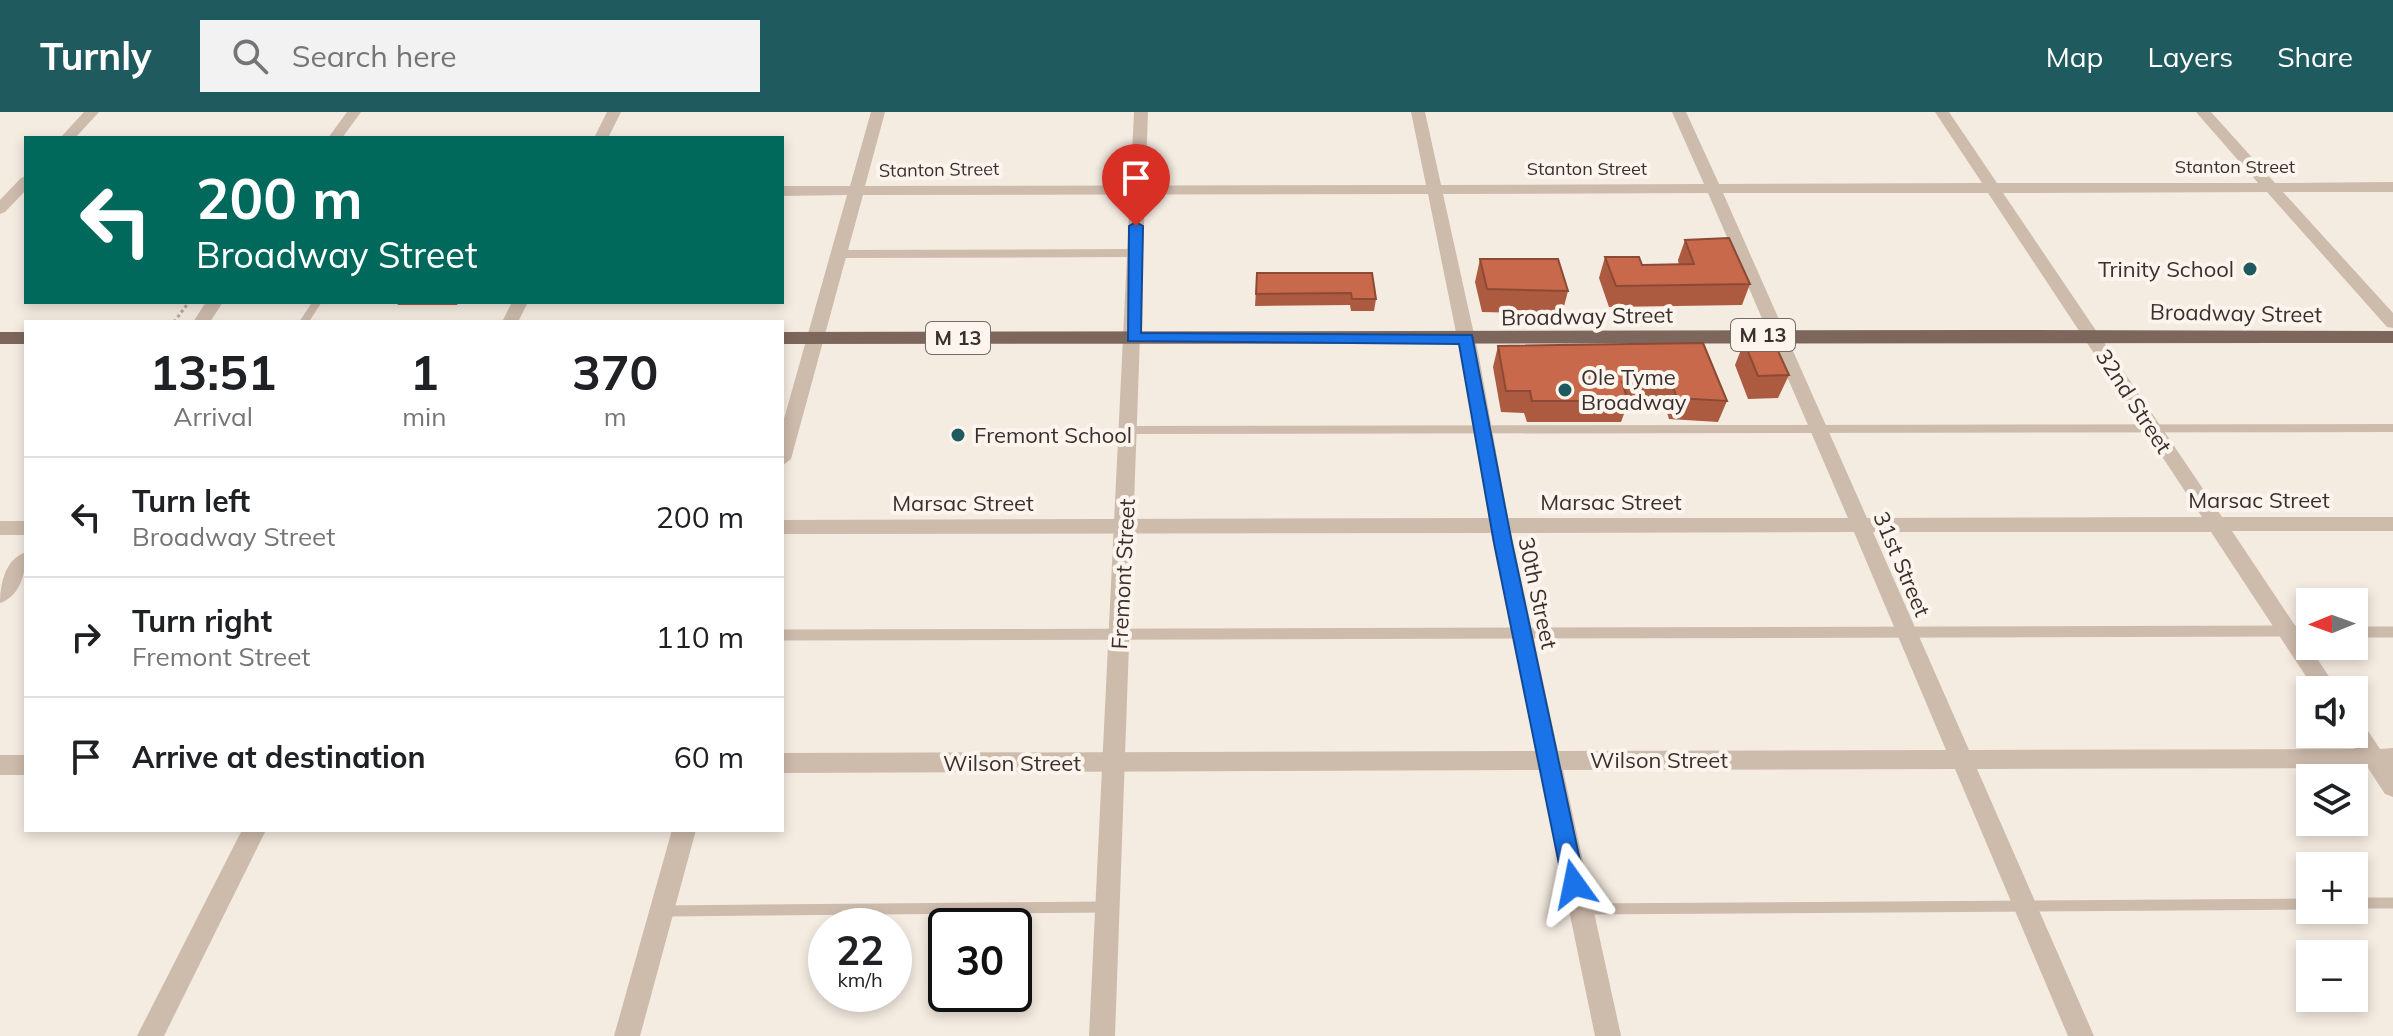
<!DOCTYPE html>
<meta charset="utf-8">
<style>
body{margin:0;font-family:Mulish,sans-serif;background:#f2f2f2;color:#202124;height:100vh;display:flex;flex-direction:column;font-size:30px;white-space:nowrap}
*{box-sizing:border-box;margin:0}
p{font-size:26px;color:#757577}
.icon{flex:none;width:44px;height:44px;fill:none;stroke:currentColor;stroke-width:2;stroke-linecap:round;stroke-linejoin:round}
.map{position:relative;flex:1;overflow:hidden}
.panel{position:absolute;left:24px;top:208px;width:760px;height:512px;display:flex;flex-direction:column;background:#fff;border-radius:0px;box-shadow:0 4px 12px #0003}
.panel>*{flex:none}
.hud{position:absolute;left:24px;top:24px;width:760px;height:168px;border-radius:0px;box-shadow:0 4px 12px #0003;background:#00695c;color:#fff;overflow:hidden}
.needle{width:52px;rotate:269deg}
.controls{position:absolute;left:2296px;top:476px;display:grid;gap:16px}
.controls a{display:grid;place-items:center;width:72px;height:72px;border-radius:0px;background:#fff;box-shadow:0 4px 12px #0003;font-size:40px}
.speed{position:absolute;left:808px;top:796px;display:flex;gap:16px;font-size:40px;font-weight:700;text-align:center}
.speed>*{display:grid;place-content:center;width:104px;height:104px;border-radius:50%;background:#fff;box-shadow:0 4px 12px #0003;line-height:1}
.speed small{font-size:20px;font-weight:400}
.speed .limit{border:4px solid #111;border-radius:12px;background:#fff;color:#111}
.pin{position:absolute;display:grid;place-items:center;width:68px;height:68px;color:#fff;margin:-82px -34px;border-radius:50% 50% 50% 0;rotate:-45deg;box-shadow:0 0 8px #0007}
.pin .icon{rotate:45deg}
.me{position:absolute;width:88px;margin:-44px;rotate:348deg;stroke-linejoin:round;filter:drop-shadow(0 0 6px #0008)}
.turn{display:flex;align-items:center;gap:28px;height:168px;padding:0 40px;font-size:36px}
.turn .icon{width:104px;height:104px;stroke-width:2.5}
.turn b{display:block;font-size:56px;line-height:68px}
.eta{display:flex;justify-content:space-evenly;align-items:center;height:136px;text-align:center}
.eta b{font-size:48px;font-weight:700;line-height:56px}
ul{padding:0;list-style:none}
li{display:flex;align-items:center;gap:24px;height:120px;padding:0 40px;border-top:2px solid #e0e0e0}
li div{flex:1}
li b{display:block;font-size:30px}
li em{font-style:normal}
header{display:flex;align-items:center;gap:48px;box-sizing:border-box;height:112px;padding:0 40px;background:#1f5a5e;color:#fff}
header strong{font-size:38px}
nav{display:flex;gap:44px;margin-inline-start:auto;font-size:28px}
.search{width:560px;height:72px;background:#f2f2f2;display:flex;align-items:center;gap:20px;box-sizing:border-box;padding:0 28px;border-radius:0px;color:#757577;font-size:30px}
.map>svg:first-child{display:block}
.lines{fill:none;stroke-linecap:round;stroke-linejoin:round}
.path{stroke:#b9a596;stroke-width:3;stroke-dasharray:3 3;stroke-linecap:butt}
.service-far1{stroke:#cdbbac;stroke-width:8}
.service{stroke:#cdbbac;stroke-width:11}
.minor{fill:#cdbbac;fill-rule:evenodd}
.tertiary{fill:#cdbbac;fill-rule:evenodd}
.primary{fill:#7d675c;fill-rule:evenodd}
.wall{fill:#ac5a40}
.building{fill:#c8694b;stroke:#8c4a34;stroke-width:2}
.route{fill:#1a73e8;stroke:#114b97;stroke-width:2}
.poi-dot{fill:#1f5a5e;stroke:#fbf5ee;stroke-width:3}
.labels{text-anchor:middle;stroke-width:8;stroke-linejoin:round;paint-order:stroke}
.far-street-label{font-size:18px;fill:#3b302b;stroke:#fbf5ee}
.shield{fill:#fbf5ee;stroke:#756b66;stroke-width:2}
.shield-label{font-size:20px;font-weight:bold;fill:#3b302b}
.poi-label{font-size:22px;fill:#3b302b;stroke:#fbf5ee;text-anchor:start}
.street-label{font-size:22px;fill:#3b302b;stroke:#fbf5ee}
</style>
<header>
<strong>Turnly</strong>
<div class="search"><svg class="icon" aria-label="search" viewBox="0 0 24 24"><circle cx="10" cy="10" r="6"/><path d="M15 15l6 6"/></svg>Search here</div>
<nav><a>Map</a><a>Layers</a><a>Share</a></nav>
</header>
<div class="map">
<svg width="2393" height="924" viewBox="0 0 2393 924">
<rect width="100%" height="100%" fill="#f4ebe1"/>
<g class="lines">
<polyline class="path" points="174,210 189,190"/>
<g class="service-far1">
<polyline points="840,142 1136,141"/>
<polyline points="304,210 317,190"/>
<polyline points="1129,318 2393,316"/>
</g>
<g class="service">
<polyline points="2354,520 2393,520"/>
<polyline points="782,523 2310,519"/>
<polyline points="2354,791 2393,791"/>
<polyline points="1580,797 2310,792"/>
<polyline points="663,799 1107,795"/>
</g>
<g class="minor">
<polygon points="84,0 99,0 75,26 60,26"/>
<polygon points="347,0 361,0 342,26 328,26"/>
<polygon points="607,0 621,0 608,26 594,26"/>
<path d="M871 0H885L865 74 1426 73 1411 0H1425L1441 73 1704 72 1672 0H1686L1719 72 1982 71 1935 0H1949L1997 71H2258L2196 0H2211L2275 71 2393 70V80H2283L2393 201V216L2387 215 2267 80 2003 81 2222 405H2393V419H2232L2338 578H2315L2211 420H1873L1969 638 2355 637 2345 622H2354V608L2362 610 2380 637 2393 636V685L2385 682 2368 656 1977 657 2094 924H2068L1955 657 1563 658 1621 924H1595L1540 658 782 661V641L1536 639 1491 421 782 422V408L1489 406 1461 245 1428 82 863 83 791 347 782 354V314L847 83 782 84V74H850ZM1708 81 1848 406H1508L1479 245 1443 82ZM1723 81H1988L2202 405 1867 406ZM1854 420 1946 638 1558 639 1511 421Z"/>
<polygon points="26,64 26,78 5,100 0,102 0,88 21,66"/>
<polygon points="206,190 223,190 210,210 193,210"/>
<polygon points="512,190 528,190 518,210 502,210"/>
<rect x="0" y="409" width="26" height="14"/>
<path d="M26 440C26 459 21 484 0 491 0 472 5 447 26 440Z"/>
<rect x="0" y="643" width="26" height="20"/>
<polygon points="242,718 266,718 164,924 137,924"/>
<polygon points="672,718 696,718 640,924 614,924"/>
</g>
<polygon class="tertiary" points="1134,0 1148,0 1115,924 1089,924"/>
<g class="primary">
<polygon points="1990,218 2393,219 2393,231 782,232 782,220"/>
<rect x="0" y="220" width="26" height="12"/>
</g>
</g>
<g class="wall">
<polygon points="1685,128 1750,172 1742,193 1609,195 1599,166 1605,145 1642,153 1679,153 1678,148"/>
<polygon points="1480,147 1568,179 1562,202 1482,200 1475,170"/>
<polygon points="1257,161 1376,187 1374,199 1351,199 1350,193 1255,194"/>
<polygon points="396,190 459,190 457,193 398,193"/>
<polygon points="1744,230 1789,263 1778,286 1748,287 1735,253"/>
<polygon points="1703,231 1727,289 1718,310 1669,307 1664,291 1628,291 1621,310 1527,310 1524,301 1501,300 1493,255 1498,234"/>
</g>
<g class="building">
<polygon points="1729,126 1750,172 1616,174 1605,145 1639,145 1642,153 1694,152 1685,128"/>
<polygon points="1480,147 1558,147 1568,179 1487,177"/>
<polygon points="1257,161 1372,161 1376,187 1352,187 1351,181 1256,182"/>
<polygon points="1744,230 1774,230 1789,263 1758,264"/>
<polygon points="1703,231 1727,289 1677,286 1671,270 1622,270 1628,289 1532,289 1530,279 1506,279 1498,234"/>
</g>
<polygon class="route" points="1136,110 1143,114 1141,221 1472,223 1512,431 1585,772 1582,779 1574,782 1567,779 1563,772 1494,431 1459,232 1128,229 1129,114"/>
<g class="poi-dot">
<circle cx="2250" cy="157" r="8"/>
<circle cx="1565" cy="278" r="8"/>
<circle cx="958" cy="323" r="8"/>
</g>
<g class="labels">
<g class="far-street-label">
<text x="2235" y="61">Stanton Street</text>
<text x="1587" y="63">Stanton Street</text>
<text transform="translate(939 58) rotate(-1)" y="6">Stanton Street</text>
</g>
<g class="shield">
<rect x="1731" y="207" width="64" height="32" rx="6"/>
<rect x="926" y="210" width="64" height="32" rx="6"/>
</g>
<g class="shield-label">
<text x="1763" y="230">M 13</text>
<text x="958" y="233">M 13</text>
</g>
<g class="poi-label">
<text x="2234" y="165" text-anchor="end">Trinity School</text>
<text x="1581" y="273">Ole Tyme<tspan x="1581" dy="25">Broadway</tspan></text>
<text x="974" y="331">Fremont School</text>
</g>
<g class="street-label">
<text transform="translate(2236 201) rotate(1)" y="8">Broadway Street</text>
<text transform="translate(1587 204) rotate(-1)" y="8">Broadway Street</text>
<text transform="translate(2134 289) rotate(57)" y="8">32nd Street</text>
<text x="2259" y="396">Marsac Street</text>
<text x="1611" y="398">Marsac Street</text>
<text x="963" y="399">Marsac Street</text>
<text transform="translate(1902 452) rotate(67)" y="8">31st Street</text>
<text transform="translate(1123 462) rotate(-87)" y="8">Fremont Street</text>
<text transform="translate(1538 481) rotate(78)" y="8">30th Street</text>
<text x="1659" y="656">Wilson Street</text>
<text x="1012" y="659">Wilson Street</text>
</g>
</g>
</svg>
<div class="controls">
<a><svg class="needle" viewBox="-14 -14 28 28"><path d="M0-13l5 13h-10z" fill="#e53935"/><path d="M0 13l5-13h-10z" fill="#757577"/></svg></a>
<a><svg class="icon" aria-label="sound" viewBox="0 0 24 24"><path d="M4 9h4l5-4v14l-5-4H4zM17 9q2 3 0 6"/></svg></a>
<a><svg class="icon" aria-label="layers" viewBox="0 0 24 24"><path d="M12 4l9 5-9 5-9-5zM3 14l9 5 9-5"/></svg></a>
<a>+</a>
<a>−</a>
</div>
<div class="speed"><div>22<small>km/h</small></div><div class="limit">30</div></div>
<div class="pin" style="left:1136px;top:114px;background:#d93025"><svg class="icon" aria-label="arrive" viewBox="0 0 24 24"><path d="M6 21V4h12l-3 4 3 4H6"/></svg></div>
<svg class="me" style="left:1574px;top:772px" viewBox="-20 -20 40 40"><path d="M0-17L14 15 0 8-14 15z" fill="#1a73e8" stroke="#fff" stroke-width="4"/></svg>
<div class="hud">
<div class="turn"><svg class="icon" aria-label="left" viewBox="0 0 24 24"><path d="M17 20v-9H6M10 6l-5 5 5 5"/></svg><div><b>200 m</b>Broadway Street</div></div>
</div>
<section class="panel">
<div class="eta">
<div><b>13:51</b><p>Arrival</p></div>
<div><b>1</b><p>min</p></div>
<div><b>370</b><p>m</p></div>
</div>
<ul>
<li><svg class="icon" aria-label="left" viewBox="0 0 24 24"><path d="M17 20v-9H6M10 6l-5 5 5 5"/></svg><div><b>Turn left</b><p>Broadway Street</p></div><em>200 m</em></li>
<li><svg class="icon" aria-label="right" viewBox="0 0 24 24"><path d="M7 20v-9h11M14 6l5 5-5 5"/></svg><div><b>Turn right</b><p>Fremont Street</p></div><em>110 m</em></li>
<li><svg class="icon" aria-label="arrive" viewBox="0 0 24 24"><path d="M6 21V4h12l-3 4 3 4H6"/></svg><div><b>Arrive at destination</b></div><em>60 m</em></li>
</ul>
</section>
</div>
